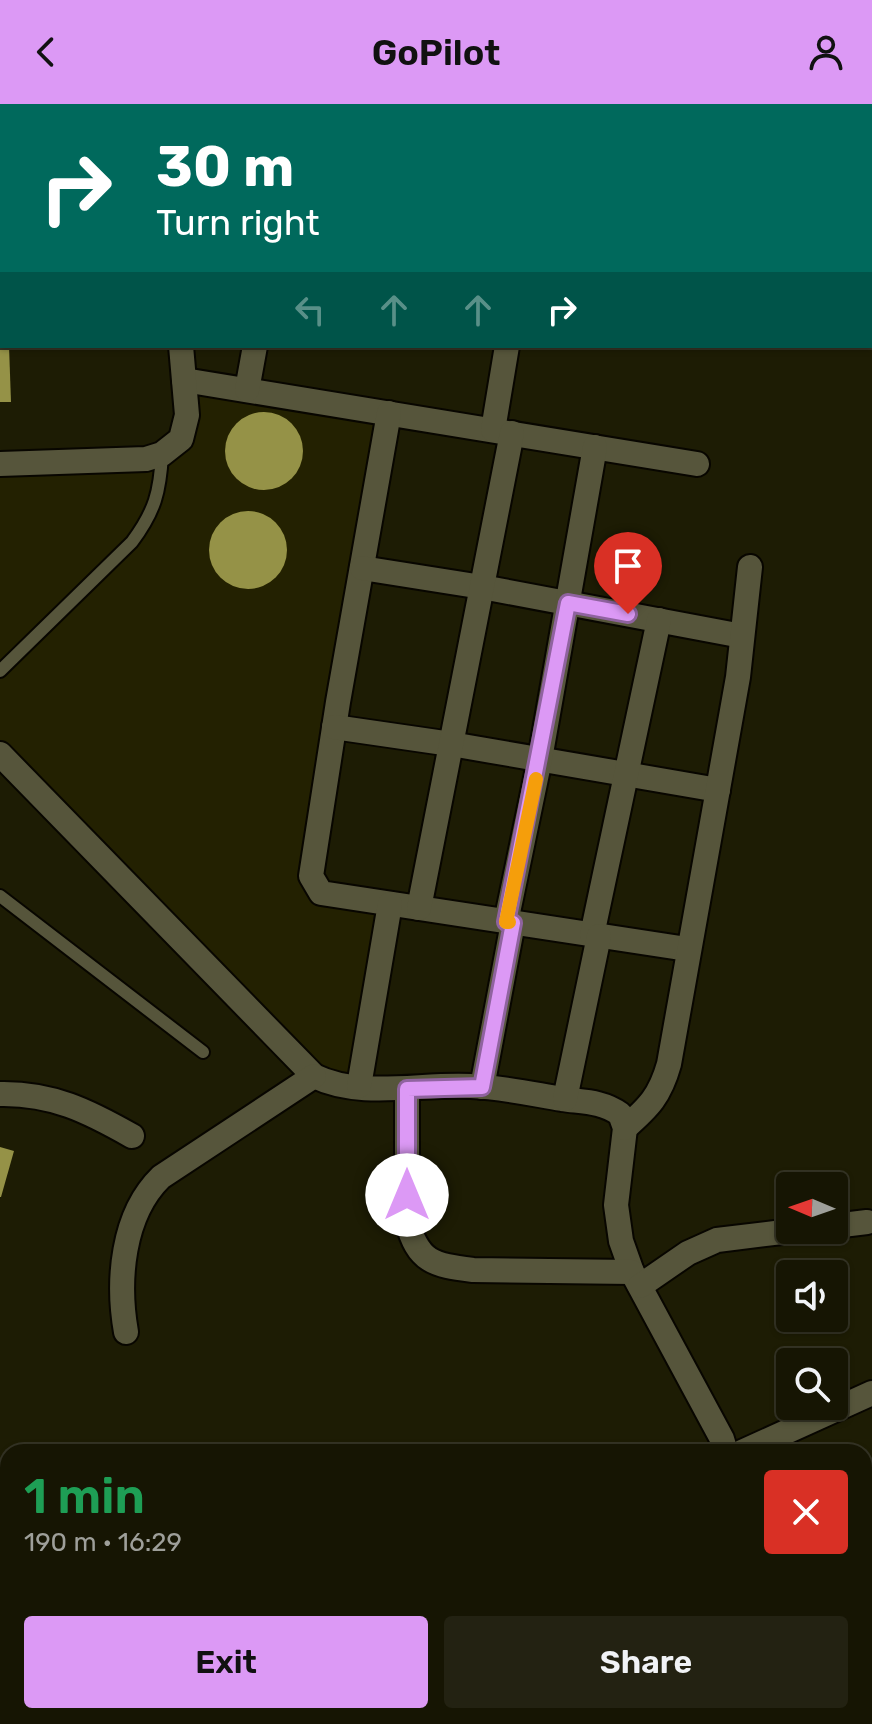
<!DOCTYPE html>
<meta charset="utf-8">
<style>
body{margin:0;font-family:Rubik,sans-serif;background:#232212;color:#f1f3f6;height:100vh;display:flex;flex-direction:column;font-size:30px;white-space:nowrap}
*{box-sizing:border-box;margin:0}
p{font-size:26px;color:#9e9f9a}
.icon{flex:none;width:44px;height:44px;fill:none;stroke:currentColor;stroke-width:2;stroke-linecap:round;stroke-linejoin:round}
.map{position:relative;flex:1;overflow:hidden}
.sheet{position:absolute;left:0px;top:1340px;width:872px;height:280px;display:flex;flex-direction:column;background:#161503;border-radius:24px 24px 0 0;box-shadow:0 2px 6px #0004,0 0 0 2px #353425}
.sheet>*{flex:none}
.hud{position:absolute;left:0px;top:0px;width:872px;height:244px;box-shadow:0 2px 6px #0004,0 0 0 2px #353425;background:#00695c;color:#fff;overflow:hidden}
.needle{width:52px;rotate:272deg}
.buttons{position:absolute;left:776px;top:1068px;display:grid;gap:16px}
.buttons a{display:grid;place-items:center;width:72px;height:72px;border-radius:8px;background:#161503;box-shadow:0 2px 6px #0004,0 0 0 2px #353425;font-size:40px}
.pin{position:absolute;display:grid;place-items:center;width:68px;height:68px;color:#fff;margin:-82px -34px;border-radius:50% 50% 50% 0;rotate:-45deg;box-shadow:0 0 8px #0007}
.pin .icon{rotate:45deg}
.me{position:absolute;width:88px;margin:-44px;rotate:0deg;stroke-linejoin:round;filter:drop-shadow(0 0 6px #0008)}
.turn{display:flex;align-items:center;gap:28px;height:168px;padding:0 24px;font-size:36px}
.turn .icon{width:104px;height:104px;stroke-width:2.5}
.turn b{display:block;font-size:56px;line-height:68px}
.lanes{display:flex;align-items:center;height:76px;padding:0 24px;background:#0003;justify-content:center;gap:40px;direction:ltr}
.lanes .off{opacity:.35}
.round{display:grid;place-items:center;flex:none;width:84px;height:84px;border-radius:8px;background:#232212}
.head{display:flex;align-items:center;justify-content:space-between;height:136px;padding:0 24px}
h1{font-size:48px;font-weight:600;line-height:60px;color:#1e9e55}
.primary-button{display:flex;gap:16px;margin-top:auto;padding:16px 24px}
.primary-button a{flex:1;height:92px;border-radius:8px;background:#dc99f5;color:#111;font-size:32px;font-weight:600;line-height:92px;text-align:center}
.primary-button a+a{background:#232212;color:#f1f3f6}
header{display:flex;justify-content:space-between;align-items:center;height:104px;padding:0 24px;background:#dc99f5;color:#111;font-size:36px;font-weight:600}
.map>svg:first-child{display:block}
.built{fill:#232101}
.building{fill:#959247}
.lines{fill:none;stroke-linecap:round;stroke-linejoin:round}
.lane-casing{stroke:#080600;stroke-width:16}
.street-casing{stroke:#080600;stroke-width:28}
.secondary-casing{stroke:#080600;stroke-width:28}
.lane{stroke:#56553b;stroke-width:12}
.street{stroke:#56553b;stroke-width:24}
.secondary{stroke:#56553b;stroke-width:24}
.route-casing{stroke:#8f639f;stroke-width:20}
.route{stroke:#dc99f5;stroke-width:14}
.slow{stroke:#f59e0b;stroke-width:14}
</style>
<header><svg class="icon" aria-label="back" viewBox="0 0 24 24"><path d="M15 5l-7 7 7 7"/></svg>GoPilot<svg class="icon" aria-label="person" viewBox="0 0 24 24"><circle cx="12" cy="8" r="4"/><path d="M4 21q1-7 8-7t8 7"/></svg></header>
<div class="map">
<svg width="872" height="1620" viewBox="0 0 872 1620">
<rect width="100%" height="100%" fill="#1d1c04"/>
<polygon class="built" points="189,280 384,312 307,771 382,805 355,977 332,975 0,639 0,365 166,352"/>
<g class="building">
<polygon points="0,242 9,242 11,298 0,298"/>
<circle cx="264" cy="347" r="39"/>
<circle cx="248" cy="446" r="39"/>
<polygon points="0,1043 14,1047 1,1093 0,1093"/>
</g>
<g class="lines">
<defs>
<g id="lane">
<path d="M0 567 132 438C155 407 160 388 162 350"/>
<polyline points="0,792 203,948"/>
</g>
<g id="street">
<polyline points="162,0 163,2"/>
<polyline points="303,2 303,0"/>
<polyline points="546,2 547,0"/>
<polyline points="726,2 726,0"/>
<polyline points="0,120 2,120"/>
<polyline points="184,276 697,360"/>
<polyline points="247,286 255,242"/>
<polyline points="389,309 338,598 311,772 321,789 687,845"/>
<polyline points="493,326 507,242"/>
<polyline points="0,360 146,355 162,350 181,335 187,311 181,242"/>
<polyline points="362,464 482,483 742,532"/>
<polyline points="334,623 451,640 718,686"/>
<path d="M0 650 314 972C361 995 420 979 471 982 502 983 532 990 562 995 583 998 602 997 620 1010L625 1024 616 1101 621 1137 632 1168 722 1335 726 1348"/>
<polyline points="419,804 512,329"/>
<polyline points="506,818 540,655 595,343"/>
<polyline points="592,831 659,516"/>
<polyline points="359,982 390,800"/>
<polyline points="482,983 513,819"/>
<path d="M407 985V1117C418 1158 433 1161 473 1166L632 1168"/>
<path d="M0 990C52 989 88 1007 132 1032"/>
<polyline points="565,995 599,832"/>
<path d="M625 1024C649 1003 660 992 669 960L738 573 750 463"/>
<polyline points="834,1122 867,1118"/>
<polyline points="640,1182 688,1149 717,1136 799,1126"/>
<path d="M126 1228C117 1177 122 1111 161 1073L314 972"/>
<polyline points="742,1348 872,1289"/>
<polyline points="142,1620 148,1612"/>
<polyline points="345,1620 365,1612"/>
<polyline points="522,1620 539,1612"/>
<polyline points="573,1620 579,1612"/>
<polyline points="677,1620 685,1612"/>
</g>
<g id="secondary">
<polyline points="864,1565 872,1557"/>
<polyline points="804,1620 812,1612"/>
<polyline points="854,1620 863,1612"/>
</g>
</defs>
<use href="#lane" class="lane-casing"/>
<use href="#street" class="street-casing"/>
<use href="#secondary" class="secondary-casing"/>
<use href="#lane" class="lane"/>
<use href="#street" class="street"/>
<use href="#secondary" class="secondary"/>
</g>
<g class="lines">
<defs>
<polyline id="route" points="407,1091 407,985 482,983 513,819 506,818 568,499 628,510"/>
</defs>
<use href="#route" class="route-casing"/>
<use href="#route" class="route"/>
<polyline class="slow" points="509,818 506,818 536,675"/>
</g>
</svg>
<div class="buttons">
<a><svg class="needle" viewBox="-14 -14 28 28"><path d="M0-13l5 13h-10z" fill="#e53935"/><path d="M0 13l5-13h-10z" fill="#9e9f9a"/></svg></a>
<a><svg class="icon" aria-label="sound" viewBox="0 0 24 24"><path d="M4 9h4l5-4v14l-5-4H4zM17 9q2 3 0 6"/></svg></a>
<a><svg class="icon" aria-label="search" viewBox="0 0 24 24"><circle cx="10" cy="10" r="6"/><path d="M15 15l6 6"/></svg></a>
</div>
<div class="pin" style="left:628px;top:510px;background:#d93025"><svg class="icon" aria-label="arrive" viewBox="0 0 24 24"><path d="M6 21V4h12l-3 4 3 4H6"/></svg></div>
<svg class="me" style="left:407px;top:1091px" viewBox="-20 -20 40 40"><circle r="19" fill="#fff"/><path d="M0-13L10 11 0 6-10 11z" fill="#dc99f5"/></svg>
<div class="hud">
<div class="turn"><svg class="icon" aria-label="right" viewBox="0 0 24 24"><path d="M7 20v-9h11M14 6l5 5-5 5"/></svg><div><b>30 m</b>Turn right</div></div>
<div class="lanes"><svg class="icon off" aria-label="left" viewBox="0 0 24 24"><path d="M17 20v-9H6M10 6l-5 5 5 5"/></svg><svg class="icon off" aria-label="ahead" viewBox="0 0 24 24"><path d="M12 20V5M6 11l6-6 6 6"/></svg><svg class="icon off" aria-label="ahead" viewBox="0 0 24 24"><path d="M12 20V5M6 11l6-6 6 6"/></svg><svg class="icon" aria-label="right" viewBox="0 0 24 24"><path d="M7 20v-9h11M14 6l5 5-5 5"/></svg></div>
</div>
<section class="sheet">
<div class="head"><div><h1>1 min</h1><p>190 m · 16:29</p></div><a class="round" style="background:#d93025;color:#fff"><svg class="icon" aria-label="close" viewBox="0 0 24 24"><path d="M6 6l12 12M18 6L6 18"/></svg></a></div>
<div class="primary-button"><a>Exit</a><a>Share</a></div>
</section>
</div>
